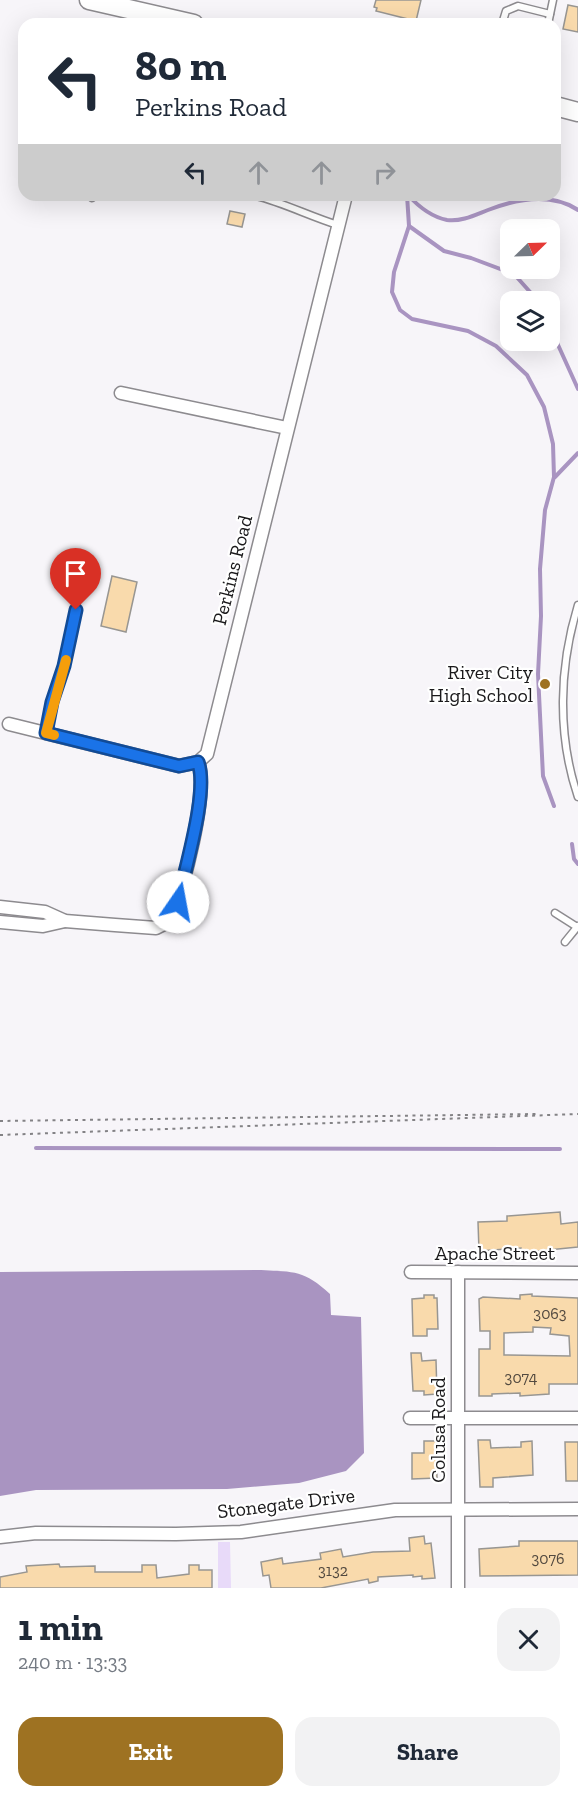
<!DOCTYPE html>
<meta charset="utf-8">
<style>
body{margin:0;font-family:"Zilla Slab",serif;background:#f2f2f3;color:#1f2937;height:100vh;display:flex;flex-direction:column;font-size:22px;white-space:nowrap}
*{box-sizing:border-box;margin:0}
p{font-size:20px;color:#747a83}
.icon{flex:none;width:33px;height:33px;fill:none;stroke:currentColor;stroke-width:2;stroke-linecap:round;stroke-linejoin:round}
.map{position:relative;height:1588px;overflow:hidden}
.details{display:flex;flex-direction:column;background:#fff;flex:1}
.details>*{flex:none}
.guide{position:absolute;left:18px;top:18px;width:543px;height:183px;border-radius:18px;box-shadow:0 6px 24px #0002;background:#fff;color:#1f2937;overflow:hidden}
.needle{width:39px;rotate:67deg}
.fabs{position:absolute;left:500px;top:219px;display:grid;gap:12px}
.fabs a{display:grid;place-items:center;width:60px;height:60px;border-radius:12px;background:#fff;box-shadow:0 6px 24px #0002;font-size:30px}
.pin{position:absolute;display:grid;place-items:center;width:51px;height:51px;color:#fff;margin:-62px -26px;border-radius:50% 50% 50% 0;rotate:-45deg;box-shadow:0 0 6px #0007}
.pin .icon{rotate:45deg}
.me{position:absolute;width:66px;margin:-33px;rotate:12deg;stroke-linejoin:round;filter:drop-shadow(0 0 4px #0008)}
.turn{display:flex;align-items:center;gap:21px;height:126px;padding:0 18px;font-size:27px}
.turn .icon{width:78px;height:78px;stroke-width:2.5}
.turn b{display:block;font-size:42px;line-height:51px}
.lanes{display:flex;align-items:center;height:57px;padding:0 18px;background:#0003;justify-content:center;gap:30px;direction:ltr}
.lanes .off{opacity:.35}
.round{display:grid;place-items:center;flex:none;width:63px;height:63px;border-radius:18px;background:#f2f2f3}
.headline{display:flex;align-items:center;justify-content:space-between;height:102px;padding:0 18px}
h1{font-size:36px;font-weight:800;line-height:45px}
.action{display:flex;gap:12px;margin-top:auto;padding:12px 18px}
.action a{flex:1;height:69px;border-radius:18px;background:#9e7222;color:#fff;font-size:24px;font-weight:800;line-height:69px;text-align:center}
.action a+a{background:#f2f2f3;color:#1f2937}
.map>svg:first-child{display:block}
.green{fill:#e8daf9}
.water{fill:#a994c1}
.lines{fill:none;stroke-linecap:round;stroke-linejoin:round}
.stream{stroke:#a994c1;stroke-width:4}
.building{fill:#f9daac;stroke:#989692;stroke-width:1.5;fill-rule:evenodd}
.service-casing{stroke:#8d8b8f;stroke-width:9}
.minor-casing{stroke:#8d8b8f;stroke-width:15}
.primary-casing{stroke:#8d8b8f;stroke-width:21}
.path{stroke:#838285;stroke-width:2;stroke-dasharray:3 4.5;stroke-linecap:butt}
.service{stroke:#fff;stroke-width:6}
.minor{stroke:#fff;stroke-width:12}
.primary{stroke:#fff;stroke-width:18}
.route-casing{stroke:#114b97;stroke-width:15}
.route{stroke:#1a73e8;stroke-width:10}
.slow{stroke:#f59e0b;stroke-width:10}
.poi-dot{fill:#9e7222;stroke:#fff;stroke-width:2}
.labels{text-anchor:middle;stroke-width:4.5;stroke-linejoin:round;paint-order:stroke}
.number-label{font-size:16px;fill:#52493f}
.street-label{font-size:20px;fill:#1a191b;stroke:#fff}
.poi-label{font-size:20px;fill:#1a191b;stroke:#fff;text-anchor:end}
</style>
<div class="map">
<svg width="578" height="1588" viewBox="0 0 578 1588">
<rect width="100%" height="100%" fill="#f7f5f9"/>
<polygon class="green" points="218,1542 230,1542 231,1588 218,1588"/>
<path class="water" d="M261 1270C295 1272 304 1270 330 1294L331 1315 361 1317 364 1453 346 1471 299 1483 227 1489 36 1490 0 1496V1272Z"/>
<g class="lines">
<g class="stream">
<polyline points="407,195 409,226 394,272 392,292 400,310 412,319 468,331 496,346 527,375 544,407 553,444 554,477 545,510 540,569 541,616 538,674 543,776 554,806"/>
<path d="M408 195C418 206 432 217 447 220 461 222 475 215 488 210 516 199 551 192 578 210"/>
<polyline points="409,226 444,251 471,258 514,274 539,302"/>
<polyline points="549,325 578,389"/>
<polyline points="555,477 578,453"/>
<polyline points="572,844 574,859 578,864"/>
<polyline points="36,1148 560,1149"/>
</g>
</g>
<g class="building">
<polygon points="376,0 421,0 416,21 376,11 377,8 374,7"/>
<polygon points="568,5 578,7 578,32 563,29"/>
<polygon points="230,211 245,214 242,227 227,224"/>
<polygon points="112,576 137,582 126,632 101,626"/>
<polygon points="560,1212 561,1224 578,1222 578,1247 538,1251 521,1251 521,1248 479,1251 478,1222 507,1221 507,1216"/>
<path d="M532 1294V1296L578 1298V1384H549V1394L520 1396V1393L492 1394V1396H479V1349H490V1331H480L479 1299 483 1297 520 1299V1295ZM533 1327 551 1328 550 1334 569 1336 570 1356 504 1355V1333L533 1332Z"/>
<polygon points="424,1295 434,1295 434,1298 437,1298 438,1329 427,1329 427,1336 413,1336 412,1299 424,1298"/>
<polygon points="411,1353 421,1353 422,1361 436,1360 437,1394 424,1395 424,1391 413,1391"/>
<polygon points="478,1440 490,1440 491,1448 521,1447 521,1442 532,1441 533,1475 493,1478 493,1487 480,1487"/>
<polygon points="424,1441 436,1441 437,1478 412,1479 412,1453 424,1453"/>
<polygon points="565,1442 578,1442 578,1481 566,1481"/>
<polygon points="424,1536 425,1544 431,1543 435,1578 422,1579 422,1576 413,1577 413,1575 378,1577 378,1581 369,1583 368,1579 321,1588 271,1588 269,1575 263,1576 261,1562 282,1558 283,1564 321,1559 320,1553 341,1549 343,1557 373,1552 410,1551 409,1538"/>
<polygon points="519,1541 578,1541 578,1575 480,1576 479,1549 519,1546"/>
<polygon points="59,1564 60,1567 95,1566 95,1572 142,1572 142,1565 156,1565 157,1578 189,1574 189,1565 199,1565 199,1570 212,1570 212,1588 0,1588 0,1577 27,1572 26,1566"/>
</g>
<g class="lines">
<defs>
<g id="service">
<polyline points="502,24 506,11 518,6 550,14"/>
<polyline points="548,24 553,0"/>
<path d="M253 195C282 202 309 216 338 225"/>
<polyline points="92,198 93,195"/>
<path d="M578 605C559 667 557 735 578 797"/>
<polyline points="46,733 53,702 65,666 76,610"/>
<polyline points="555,913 577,927"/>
<polyline points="565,942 578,926"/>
</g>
<g id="minor">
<polyline points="121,393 287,428"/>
<polyline points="9,724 179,766 198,762 207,754 346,195"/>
<path d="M0 907 45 912 65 921 115 925 156 928 170 921C183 891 209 791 198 762"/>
<polyline points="0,922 43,926 65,921"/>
<polyline points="411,1272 578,1273"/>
<polyline points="410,1418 578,1418"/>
<polyline points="0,1537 36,1533 176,1534 241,1532 395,1510 578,1509"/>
<polyline points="458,1588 458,1272"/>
</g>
<g id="primary">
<polyline points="89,0 194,24"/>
<polyline points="555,106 578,112"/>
</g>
</defs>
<use href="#service" class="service-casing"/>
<use href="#minor" class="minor-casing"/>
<use href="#primary" class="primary-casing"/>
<g class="path">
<polyline points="0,1121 537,1114"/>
<polyline points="0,1135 578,1114"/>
</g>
<use href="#service" class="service"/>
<use href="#minor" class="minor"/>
<use href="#primary" class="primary"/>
</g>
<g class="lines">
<defs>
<path id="route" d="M76 610 64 666 52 702 46 733 179 766 198 762C209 791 185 868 178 902"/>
</defs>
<use href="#route" class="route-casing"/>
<use href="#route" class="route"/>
<polyline class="slow" points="54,735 46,733 66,660"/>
</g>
<circle class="poi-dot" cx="545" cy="684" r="6"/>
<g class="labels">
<g class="number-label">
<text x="550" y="1319">3063</text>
<text x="521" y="1383">3074</text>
<text x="548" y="1564">3076</text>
<text x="333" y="1576">3132</text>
</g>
<g class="street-label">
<text transform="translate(232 570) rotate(-76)" y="7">Perkins Road</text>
<text x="495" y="1260">Apache Street</text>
<text transform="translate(438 1430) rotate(-90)" y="7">Colusa Road</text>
<text transform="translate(286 1503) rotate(-7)" y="7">Stonegate Drive</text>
</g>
<g class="poi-label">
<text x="533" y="679">River City<tspan x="533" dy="23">High School</tspan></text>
</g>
</g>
</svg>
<div class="fabs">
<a><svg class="needle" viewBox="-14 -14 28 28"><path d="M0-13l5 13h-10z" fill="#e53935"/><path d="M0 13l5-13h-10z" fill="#747a83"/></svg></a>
<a><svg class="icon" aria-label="layers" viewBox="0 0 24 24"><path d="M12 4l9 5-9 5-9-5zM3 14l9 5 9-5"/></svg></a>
</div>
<div class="pin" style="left:76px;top:610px;background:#d93025"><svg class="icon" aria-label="arrive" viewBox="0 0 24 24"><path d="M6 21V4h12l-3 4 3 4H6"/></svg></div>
<svg class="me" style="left:178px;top:902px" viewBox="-20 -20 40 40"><circle r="19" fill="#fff"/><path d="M0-13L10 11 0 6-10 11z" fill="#1a73e8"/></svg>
<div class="guide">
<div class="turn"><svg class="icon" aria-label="left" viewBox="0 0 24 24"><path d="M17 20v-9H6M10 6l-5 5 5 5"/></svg><div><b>80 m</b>Perkins Road</div></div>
<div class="lanes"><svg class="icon" aria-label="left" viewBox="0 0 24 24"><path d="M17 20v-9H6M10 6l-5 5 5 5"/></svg><svg class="icon off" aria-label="ahead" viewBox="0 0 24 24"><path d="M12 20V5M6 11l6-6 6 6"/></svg><svg class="icon off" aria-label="ahead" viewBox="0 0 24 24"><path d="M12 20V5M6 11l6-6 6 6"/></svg><svg class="icon off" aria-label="right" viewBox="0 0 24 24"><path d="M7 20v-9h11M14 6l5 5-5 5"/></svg></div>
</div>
</div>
<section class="details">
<div class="headline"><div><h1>1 min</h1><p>240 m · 13:33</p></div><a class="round"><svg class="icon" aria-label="close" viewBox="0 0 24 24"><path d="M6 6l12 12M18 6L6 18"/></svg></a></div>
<div class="action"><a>Exit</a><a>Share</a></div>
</section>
